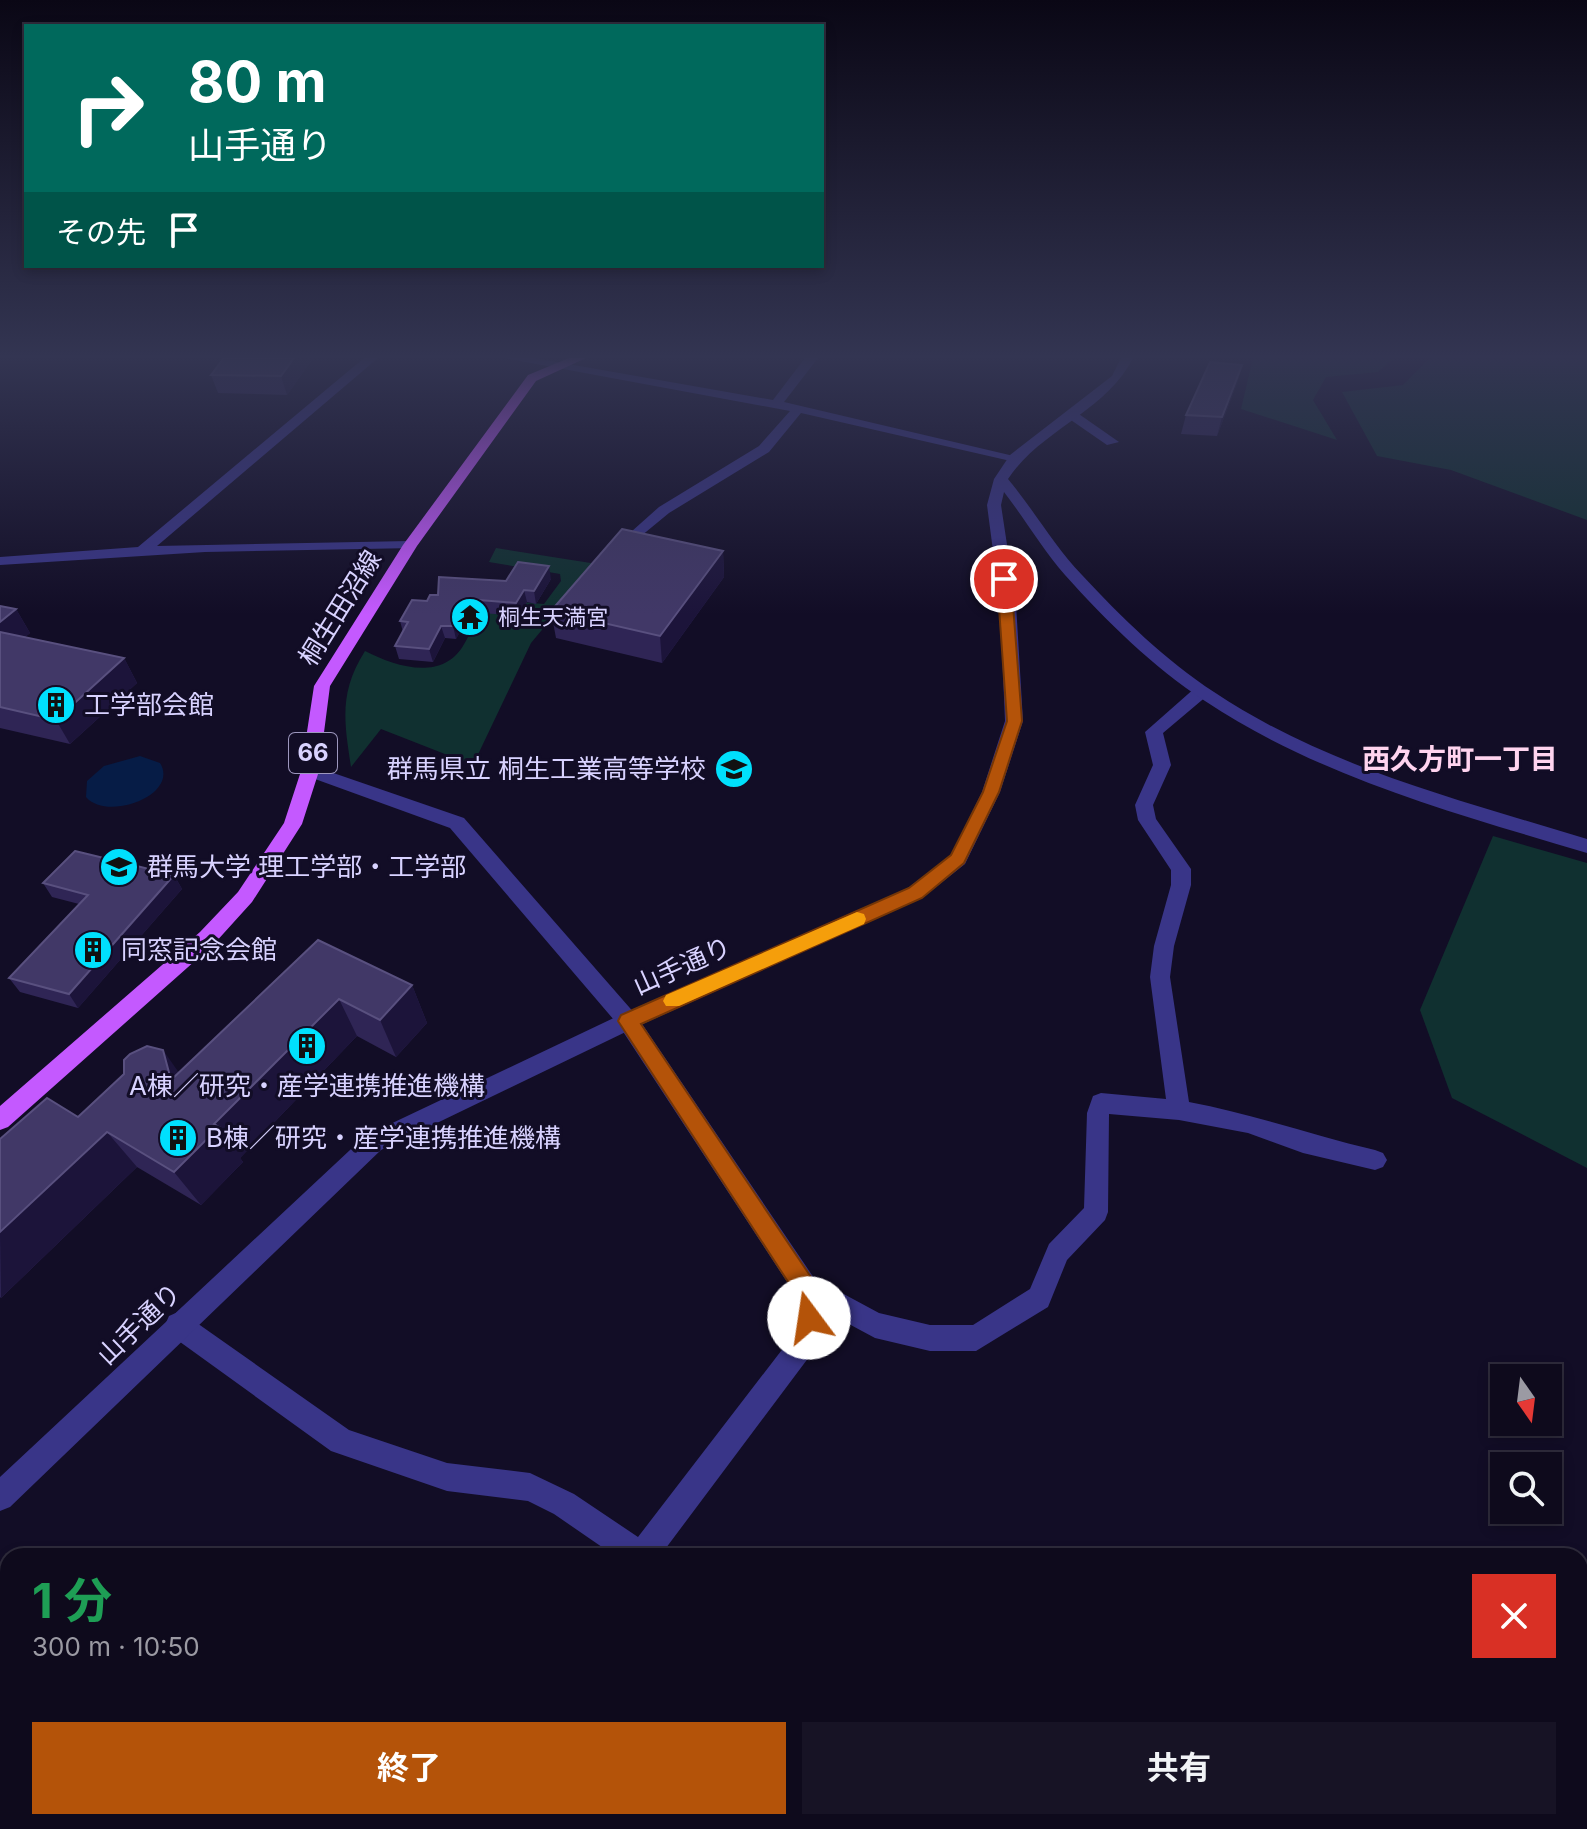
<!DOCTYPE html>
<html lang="ja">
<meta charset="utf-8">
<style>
body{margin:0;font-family:Inter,"Noto Sans JP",sans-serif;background:#171325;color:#f1f3f6;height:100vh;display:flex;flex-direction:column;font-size:30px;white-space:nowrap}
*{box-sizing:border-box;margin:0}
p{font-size:26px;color:#9b9aa3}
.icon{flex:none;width:44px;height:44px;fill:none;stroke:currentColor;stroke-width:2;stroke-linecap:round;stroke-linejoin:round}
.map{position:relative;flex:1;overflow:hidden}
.details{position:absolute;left:0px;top:1548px;width:1588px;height:282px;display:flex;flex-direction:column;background:#0e0a1c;border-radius:24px 24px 0 0;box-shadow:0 4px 12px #0003,0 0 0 2px #2e2b3b}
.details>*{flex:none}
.guide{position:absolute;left:24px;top:24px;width:800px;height:244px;border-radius:0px;box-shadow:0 4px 12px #0003,0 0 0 2px #2e2b3b;background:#00695c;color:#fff;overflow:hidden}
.needle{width:52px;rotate:166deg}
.tools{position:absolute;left:1490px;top:1364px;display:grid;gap:16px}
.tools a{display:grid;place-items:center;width:72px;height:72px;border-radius:0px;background:#0e0a1c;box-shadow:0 4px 12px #0003,0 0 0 2px #2e2b3b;font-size:40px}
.pin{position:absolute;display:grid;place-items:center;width:68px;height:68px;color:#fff;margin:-34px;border:4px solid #fff;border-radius:50%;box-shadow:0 2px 8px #0007}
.me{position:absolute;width:88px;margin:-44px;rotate:346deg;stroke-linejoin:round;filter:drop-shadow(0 0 6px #0008)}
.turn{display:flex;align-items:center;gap:28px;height:168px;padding:0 32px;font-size:36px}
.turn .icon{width:104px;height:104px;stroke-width:2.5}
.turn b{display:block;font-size:56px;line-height:68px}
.then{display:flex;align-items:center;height:76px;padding:0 32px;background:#0003;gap:16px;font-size:30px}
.round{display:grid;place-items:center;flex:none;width:84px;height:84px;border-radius:0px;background:#171325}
.summary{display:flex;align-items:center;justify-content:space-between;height:136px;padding:0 32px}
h1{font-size:48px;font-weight:700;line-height:60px;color:#1e9e55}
.action{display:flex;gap:16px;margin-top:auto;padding:16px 32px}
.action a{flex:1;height:92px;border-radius:0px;background:#b45309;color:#fff;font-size:32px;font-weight:700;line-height:92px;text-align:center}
.action a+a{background:#171325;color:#f1f3f6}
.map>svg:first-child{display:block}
.green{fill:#103030}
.water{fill:#061c46}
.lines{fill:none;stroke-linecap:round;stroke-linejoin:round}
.minor{fill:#393588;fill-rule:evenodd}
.tertiary{fill:#393588;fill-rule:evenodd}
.primary{fill:#c459ff;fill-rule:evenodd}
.wall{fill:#2f2555}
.shaded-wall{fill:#1c143a}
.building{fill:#413867;stroke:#59507f;stroke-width:2}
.route{fill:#b45309;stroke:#753606;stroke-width:2}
.slow{fill:#f59e0b}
.labels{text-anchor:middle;stroke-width:6;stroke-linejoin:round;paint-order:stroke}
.far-poi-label{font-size:22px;fill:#d8d2ff;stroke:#120d26;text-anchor:start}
.shield{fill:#120d26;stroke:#9d97be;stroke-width:2}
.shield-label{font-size:24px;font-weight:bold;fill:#d8d2ff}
.street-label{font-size:26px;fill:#d8d2ff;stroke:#120d26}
.poi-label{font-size:26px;fill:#d8d2ff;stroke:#120d26;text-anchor:start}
.neighbourhood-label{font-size:28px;font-weight:bold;fill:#ffd4ef;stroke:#120d26}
</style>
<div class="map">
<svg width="1587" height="1829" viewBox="0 0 1587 1829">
<rect width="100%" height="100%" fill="#120d26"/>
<g class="green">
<polygon points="1253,358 1394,358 1378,372 1326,377 1313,400 1337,440 1241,409"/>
<polygon points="1430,358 1587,358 1587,520 1451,470 1377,456 1342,392 1403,385"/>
<path d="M496 548 597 564 531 643 473 765 381 729 351 767C344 721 339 692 365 651 394 666 441 682 463 646 472 632 477 615 484 599L544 604 561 581 560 574 489 562Z"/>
<polygon points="1493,836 1587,863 1587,1168 1452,1098 1420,1010"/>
</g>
<path class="water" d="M140 756 160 763C180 795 107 822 86 797L87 781 104 766Z"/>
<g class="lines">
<g class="minor">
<polygon points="504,358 534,358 773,400 805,358 818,358 784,402 1022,458 1015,462 801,413 769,452 669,513 618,555 613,554 613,548 659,507 759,446 790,411"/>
<polygon points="1068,412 1076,412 1119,442 1107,445 1068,418"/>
<path d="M1202 686 1210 691 1208 695 1163 733 1171 765 1153 805 1156 819 1191 869V885L1174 946 1170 977 1189 1102C1253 1114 1312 1135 1375 1150L1383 1153 1387 1160 1383 1167 1375 1170 1303 1153 1248 1133 1179 1120 1109 1114 1108 1212 1105 1220 1067 1260 1048 1307 976 1351H930L875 1338 821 1309 822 1318 812 1353 660 1556H615L554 1514 528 1501 447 1491 331 1451 169 1334 165 1325 169 1316 178 1312 187 1316 349 1430 447 1463 530 1473 574 1494 638 1537 791 1338 796 1318 793 1291 620 1027 450 828 304 775 301 771 304 767H316L464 818 636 1015 814 1278 879 1313 930 1325H973L1030 1289 1049 1244 1084 1208 1087 1113 1093 1096 1101 1093 1166 1099 1150 977 1154 946 1171 885V870L1138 820 1135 805 1153 765 1145 732 1196 687Z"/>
<polygon points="797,1822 831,1822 830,1829 796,1829"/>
</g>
<g class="tertiary">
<polygon points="364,358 378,358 157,546 410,541 415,542 415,548 205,552 0,565 0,557 138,547"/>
<path d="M1121 358H1133C1107 411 1040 430 1008 479 1034 510 1054 546 1082 575 1122 618 1165 660 1214 692 1326 767 1460 800 1587 839V853C1457 814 1319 777 1205 701 1153 667 1106 621 1065 575 1043 550 1025 519 1004 492L1001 505 1016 604 1023 721 1000 792 965 864 922 898 636 1027 381 1150 10 1507 0 1511V1477L365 1136 620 1015 908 888 951 855 982 792 1005 721 1000 604 987 505 994 479 1010 455 1112 376Z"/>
</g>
<polygon class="primary" points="569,358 586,358 536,381 417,546 330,686 319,771 302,824 252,902 214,944 8,1127 0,1130 0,1106 200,932 238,892 284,823 301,771 314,686 403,545 528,375"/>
</g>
<g class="wall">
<polygon points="313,358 287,395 218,393 211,375"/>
<polygon points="1242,365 1237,383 1217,436 1181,434 1186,415"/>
<polygon points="723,551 724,577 662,663 556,638 551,611"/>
<polygon points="551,579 536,604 527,602 519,616 470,612 456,639 445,638 433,662 399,659 395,646 403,632 400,621 427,601 438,595 506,581"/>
<polygon points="0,606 16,609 30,633 25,637 124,658 137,683 70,744 0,728"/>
<polygon points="174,875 182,889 78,1008 20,992 9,978 79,904 52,897 43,883"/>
<polygon points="318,940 412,985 427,1023 396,1057 357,1036 240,1158 243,1162 201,1205 137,1167 1,1298 0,1297 0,1139 78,1117 179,1072"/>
</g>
<g class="shaded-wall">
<polygon points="294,358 313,358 287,395 281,376"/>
<polygon points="1242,365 1237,383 1217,436 1222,417"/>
<polygon points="723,551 724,577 662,663 660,636"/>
<polygon points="549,566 551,579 536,604 534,591"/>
<polygon points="524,590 527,602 519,616 516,603"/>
<polygon points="467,599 470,612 456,639 453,626"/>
<polygon points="16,609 30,633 5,654 0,645 0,622"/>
<polygon points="441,626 445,638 433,662 429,649"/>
<polygon points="124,658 137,683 70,744 56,720"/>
<polygon points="174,875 182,889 78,1008 69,994"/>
<polygon points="412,985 427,1023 396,1057 380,1020"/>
<polygon points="339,999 357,1036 240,1158 243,1162 201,1205 174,1172 214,1124"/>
<polygon points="163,1050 189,1087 171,1080"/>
<polygon points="107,1132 137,1167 1,1298 0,1232"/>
</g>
<g class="building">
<polygon points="224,358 294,358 281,376 211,375"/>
<polygon points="1210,362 1242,365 1222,417 1186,415"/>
<polygon points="622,529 723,551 660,636 551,611"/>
<polygon points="518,562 549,566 534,591 524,590 516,603 467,599 453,626 441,626 429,649 395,646 408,622 400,621 412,600 427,601 430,595 438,595 439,577 506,581"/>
<polygon points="0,606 16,609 0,622"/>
<polygon points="0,632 124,658 56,720 0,707"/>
<polygon points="75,851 174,875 69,994 9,978 88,895 43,883"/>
<polygon points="318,940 412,985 380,1020 339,999 214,1124 219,1127 174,1172 107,1132 0,1232 0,1139 47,1098 78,1117 124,1074 124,1060 130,1054 147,1046 163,1050 171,1080"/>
</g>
<linearGradient id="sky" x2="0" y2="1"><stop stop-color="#0a0715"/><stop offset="0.58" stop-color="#333552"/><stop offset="1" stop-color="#333552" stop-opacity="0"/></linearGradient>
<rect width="1587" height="615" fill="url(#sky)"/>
<polygon class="route" points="1004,575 1011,579 1022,721 999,792 964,863 922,898 641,1024 813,1280 821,1318 818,1326 809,1330 801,1326 794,1291 618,1021 621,1015 909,888 951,855 983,792 1007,721 997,579"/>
<polygon class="slow" points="857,912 864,914 866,919 864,924 679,1006 666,1006 663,1001 666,995"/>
<defs>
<symbol id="temple-disc" viewBox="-11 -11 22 22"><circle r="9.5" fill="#00e0fd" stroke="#120d26"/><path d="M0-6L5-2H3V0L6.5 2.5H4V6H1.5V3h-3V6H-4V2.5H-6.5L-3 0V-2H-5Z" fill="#111"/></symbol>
<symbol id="building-disc" viewBox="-11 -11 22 22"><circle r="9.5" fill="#00e0fd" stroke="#120d26"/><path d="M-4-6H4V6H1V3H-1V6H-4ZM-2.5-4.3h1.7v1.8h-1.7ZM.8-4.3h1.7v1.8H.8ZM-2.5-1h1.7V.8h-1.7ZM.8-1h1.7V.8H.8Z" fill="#111"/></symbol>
<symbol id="school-disc" viewBox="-11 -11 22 22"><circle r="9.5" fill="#00e0fd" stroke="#120d26"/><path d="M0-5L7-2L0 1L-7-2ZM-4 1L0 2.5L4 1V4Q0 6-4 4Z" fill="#111"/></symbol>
<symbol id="university-disc" viewBox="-11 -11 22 22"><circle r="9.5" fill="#00e0fd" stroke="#120d26"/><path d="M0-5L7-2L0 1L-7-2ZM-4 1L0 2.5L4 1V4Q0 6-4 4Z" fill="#111"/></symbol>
</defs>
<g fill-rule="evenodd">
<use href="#temple-disc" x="448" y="595" width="44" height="44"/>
<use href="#building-disc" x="34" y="683" width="44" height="44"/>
<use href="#school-disc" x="712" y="747" width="44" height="44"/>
<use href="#university-disc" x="97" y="845" width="44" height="44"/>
<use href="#building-disc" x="71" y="928" width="44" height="44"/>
<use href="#building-disc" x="285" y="1024" width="44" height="44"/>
<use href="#building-disc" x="156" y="1116" width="44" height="44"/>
</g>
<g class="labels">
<g class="far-poi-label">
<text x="498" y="625">桐生天満宮</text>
</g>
<rect class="shield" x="289" y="733" width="48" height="40" rx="6"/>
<g class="shield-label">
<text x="313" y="761">66</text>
</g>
<g class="street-label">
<text transform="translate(340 608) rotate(-58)" y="9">桐生田沼線</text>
<text transform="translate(682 966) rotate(-24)" y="9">山手通り</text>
<text transform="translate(139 1324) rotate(-44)" y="9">山手通り</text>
</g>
<g class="poi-label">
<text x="84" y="714">工学部会館</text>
<text x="706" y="778" text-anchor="end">群馬県立 桐生工業高等学校</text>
<text x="147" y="876">群馬大学 理工学部・工学部</text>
<text x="121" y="959">同窓記念会館</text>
<text x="307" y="1095" text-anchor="middle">A棟／研究・産学連携推進機構</text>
<text x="206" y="1147">B棟／研究・産学連携推進機構</text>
</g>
<g class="neighbourhood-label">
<text x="1460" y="769">西久方町一丁目</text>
</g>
</g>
</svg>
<div class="tools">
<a><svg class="needle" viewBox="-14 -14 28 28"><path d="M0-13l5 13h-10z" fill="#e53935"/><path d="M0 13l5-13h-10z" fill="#9b9aa3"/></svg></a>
<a><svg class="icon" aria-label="search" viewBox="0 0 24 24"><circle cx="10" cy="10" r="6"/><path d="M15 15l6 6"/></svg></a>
</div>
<div class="pin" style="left:1004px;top:579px;background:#d93025"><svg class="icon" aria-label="arrive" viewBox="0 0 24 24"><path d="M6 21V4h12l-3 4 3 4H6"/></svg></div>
<svg class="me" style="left:809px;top:1318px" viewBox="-20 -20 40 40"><circle r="19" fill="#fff"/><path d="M0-13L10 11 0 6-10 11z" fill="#b45309"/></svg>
<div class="guide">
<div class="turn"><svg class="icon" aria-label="right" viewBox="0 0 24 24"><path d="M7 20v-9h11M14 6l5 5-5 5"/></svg><div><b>80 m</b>山手通り</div></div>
<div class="then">その先<svg class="icon" aria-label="arrive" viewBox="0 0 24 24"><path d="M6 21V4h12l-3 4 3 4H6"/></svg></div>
</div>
<section class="details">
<div class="summary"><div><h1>1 分</h1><p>300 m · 10:50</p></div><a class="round" style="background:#d93025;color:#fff"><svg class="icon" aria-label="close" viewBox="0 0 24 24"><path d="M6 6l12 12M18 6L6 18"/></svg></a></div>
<div class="action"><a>終了</a><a>共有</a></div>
</section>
</div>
